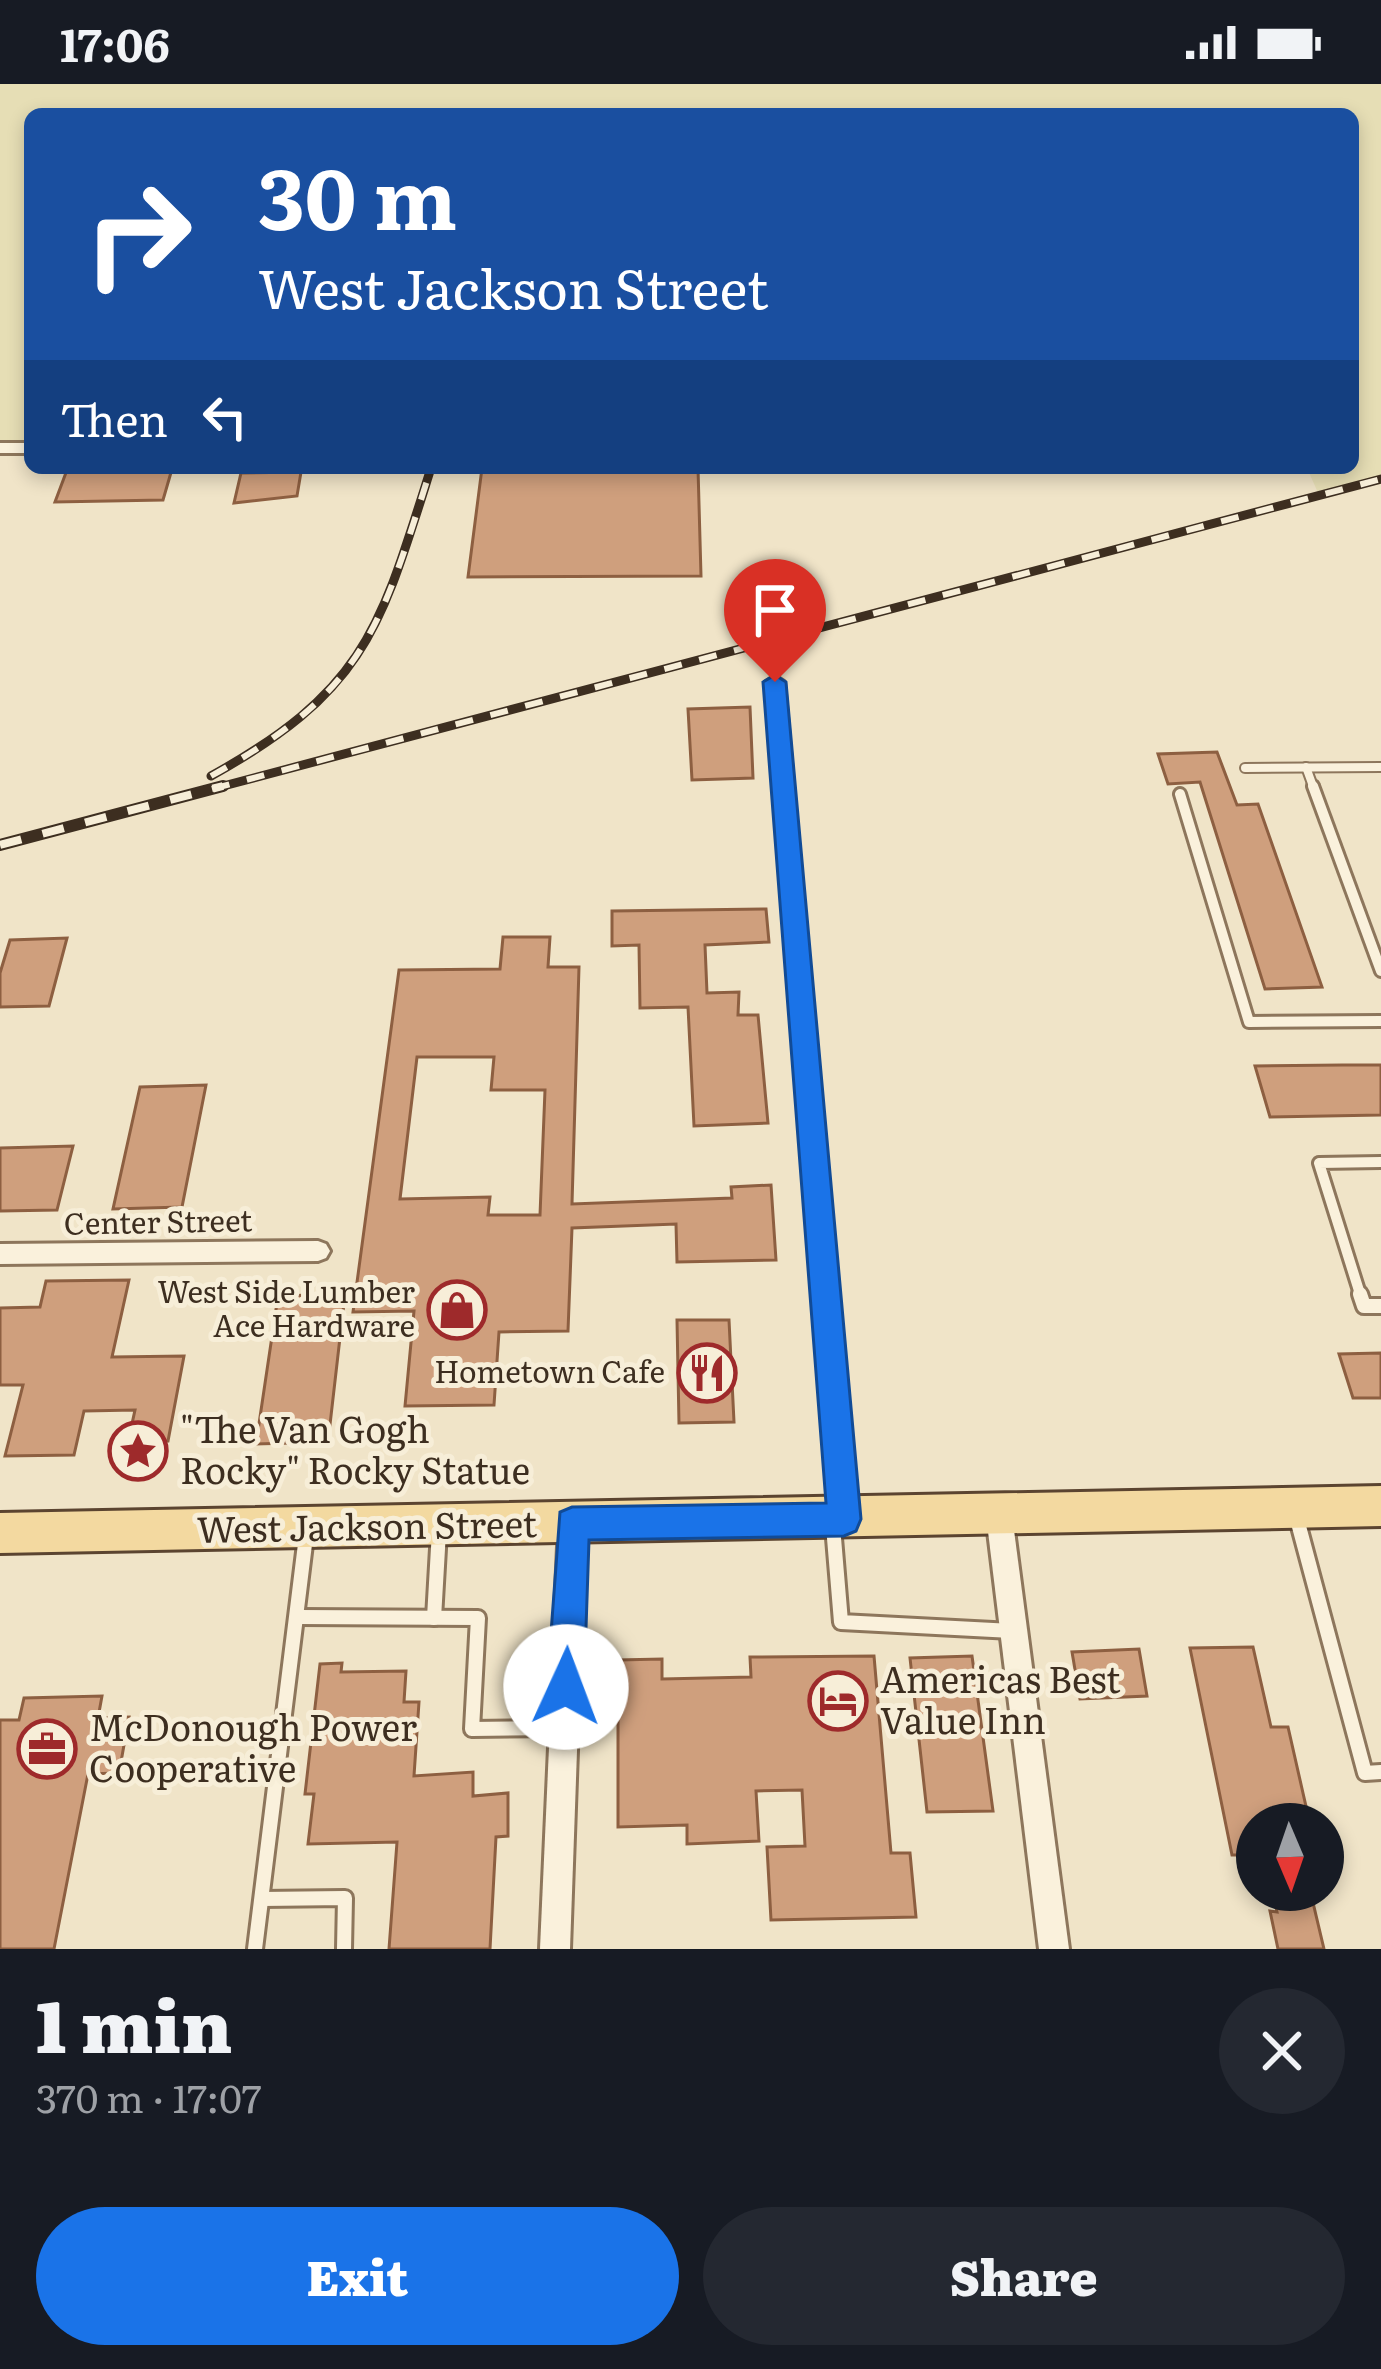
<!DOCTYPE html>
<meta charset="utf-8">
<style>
body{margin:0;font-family:Literata,serif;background:#242831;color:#f1f3f6;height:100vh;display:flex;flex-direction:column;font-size:45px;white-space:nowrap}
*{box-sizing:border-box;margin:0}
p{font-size:39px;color:#9ea1a6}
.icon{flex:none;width:66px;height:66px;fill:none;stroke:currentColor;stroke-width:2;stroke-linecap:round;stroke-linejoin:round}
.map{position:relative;height:1865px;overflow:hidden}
.sheet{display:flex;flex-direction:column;background:#171b24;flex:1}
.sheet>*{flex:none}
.hud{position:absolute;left:24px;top:24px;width:1335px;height:366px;border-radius:18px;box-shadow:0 6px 18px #0003;background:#1a4fa0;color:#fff;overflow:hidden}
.needle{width:78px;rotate:178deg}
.controls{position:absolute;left:1236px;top:1719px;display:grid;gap:24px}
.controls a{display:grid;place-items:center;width:108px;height:108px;border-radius:50%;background:#171b24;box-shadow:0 6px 18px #0003;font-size:60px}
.pin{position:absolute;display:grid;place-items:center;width:102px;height:102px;color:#fff;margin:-123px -51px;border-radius:50% 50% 50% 0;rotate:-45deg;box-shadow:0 0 12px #0007}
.pin .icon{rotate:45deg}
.me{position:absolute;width:132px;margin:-66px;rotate:2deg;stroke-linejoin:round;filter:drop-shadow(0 0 9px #0008)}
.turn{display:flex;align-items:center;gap:42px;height:252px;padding:0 36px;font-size:54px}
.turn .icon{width:156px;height:156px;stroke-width:2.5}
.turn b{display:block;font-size:84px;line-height:102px}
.then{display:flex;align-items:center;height:114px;padding:0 36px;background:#0003;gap:24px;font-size:45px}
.round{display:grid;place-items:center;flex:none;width:126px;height:126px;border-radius:63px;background:#242831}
.head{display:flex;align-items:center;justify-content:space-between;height:204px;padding:0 36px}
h1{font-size:72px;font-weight:800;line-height:90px}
.button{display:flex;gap:24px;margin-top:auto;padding:24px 36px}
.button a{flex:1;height:138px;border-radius:72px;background:#1a73e8;color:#fff;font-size:48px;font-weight:800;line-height:138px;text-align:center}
.button a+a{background:#242831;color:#f1f3f6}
.status{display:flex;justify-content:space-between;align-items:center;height:84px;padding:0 60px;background:#171b24;direction:ltr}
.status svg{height:33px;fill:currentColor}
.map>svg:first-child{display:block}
.farmland{fill:#e6deb5}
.building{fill:#cf9f7d;stroke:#8d5f41;stroke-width:3;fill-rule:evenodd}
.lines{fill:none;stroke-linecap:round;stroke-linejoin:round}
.lane-far2-casing{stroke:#8d765c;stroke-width:12}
.lane-far1-casing{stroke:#8d765c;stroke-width:16}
.lane-casing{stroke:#8d765c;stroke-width:20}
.street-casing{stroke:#8d765c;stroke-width:6}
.primary-casing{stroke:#5b4430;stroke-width:6}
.lane-far2{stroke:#faf1dc;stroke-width:8}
.lane-far1{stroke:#faf1dc;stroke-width:10}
.lane{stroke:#faf1dc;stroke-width:14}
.street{fill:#faf1dc;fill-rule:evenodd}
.primary{fill:#f3d9a0;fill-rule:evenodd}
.rail-far1-casing{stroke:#3d2e20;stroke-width:9}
.rail-casing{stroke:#3d2e20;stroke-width:12}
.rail-far1{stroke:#f7eed8;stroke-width:6;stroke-dasharray:18;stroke-linecap:butt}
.rail{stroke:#f7eed8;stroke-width:8;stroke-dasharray:22;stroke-linecap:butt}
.route{fill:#1a73e8;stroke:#114b97;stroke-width:3}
.labels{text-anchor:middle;stroke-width:10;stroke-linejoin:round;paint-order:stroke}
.street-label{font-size:30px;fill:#3d2e20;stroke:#f7eed8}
.poi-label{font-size:30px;fill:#3d2e20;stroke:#f7eed8;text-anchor:end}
.near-poi-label{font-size:36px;fill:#3d2e20;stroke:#f7eed8;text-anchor:start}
.near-street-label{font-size:36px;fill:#3d2e20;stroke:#f7eed8}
</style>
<div class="status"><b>17:06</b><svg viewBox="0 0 49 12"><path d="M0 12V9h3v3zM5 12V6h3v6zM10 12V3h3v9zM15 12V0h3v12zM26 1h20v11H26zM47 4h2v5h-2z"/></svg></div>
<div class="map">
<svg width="1381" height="1865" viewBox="0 0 1381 1865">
<rect width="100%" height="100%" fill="#f0e4c8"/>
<polygon class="farmland" points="0,0 1381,0 1381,395 1319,411 1307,384 1353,384 1353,30 30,30 30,359 0,360"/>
<g class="building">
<polygon points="482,384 698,384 701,492 468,493"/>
<polygon points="172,385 163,416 55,418 67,386"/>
<polygon points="301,388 297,412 234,419 241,389"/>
<polygon points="750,623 753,694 692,696 688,625"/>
<polygon points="1217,668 1237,721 1258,720 1322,903 1265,905 1200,698 1168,700 1158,670"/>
<polygon points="766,825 769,858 705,861 707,909 739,908 738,931 758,931 768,1039 694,1042 688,923 640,924 639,861 612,862 612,827"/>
<path d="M503 853H550L548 883H579L572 1120 732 1114 731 1103 771 1101 776 1176 677 1178 676 1140 572 1144 568 1247 499 1248 494 1321 405 1322 414 1227 353 1228 399 886 500 885ZM417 973H494L491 1006H545L540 1131H488L490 1113 400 1115Z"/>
<polygon points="67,854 49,922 0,923 0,889 10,856"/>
<polygon points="1343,981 1381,981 1381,1031 1270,1033 1255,982"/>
<polygon points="206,1001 182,1123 113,1125 140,1003"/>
<polygon points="73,1062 57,1126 0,1127 0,1064"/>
<polygon points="129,1196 112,1273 184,1272 168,1357 128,1358 135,1326 84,1327 74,1371 5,1372 23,1301 0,1301 0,1224 40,1223 46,1197"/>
<polygon points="345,1210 328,1358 256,1360 278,1212"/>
<polygon points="677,1236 729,1236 734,1338 679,1339"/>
<polygon points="1381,1269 1381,1314 1353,1314 1339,1270"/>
<polygon points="1253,1563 1271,1643 1288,1643 1310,1740 1257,1740 1257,1771 1232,1771 1190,1564"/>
<polygon points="1139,1565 1147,1612 1080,1615 1072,1568"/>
<polygon points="874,1572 891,1769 910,1769 916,1833 771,1836 767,1763 805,1762 802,1706 756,1707 759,1757 687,1760 687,1741 618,1743 618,1576 662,1575 662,1595 751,1593 750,1573"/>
<polygon points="972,1572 993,1727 927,1728 910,1574"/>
<polygon points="342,1579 341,1588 406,1587 404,1618 419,1618 414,1692 473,1688 473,1712 508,1709 508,1752 496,1753 490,1865 389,1865 397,1758 308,1760 314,1710 305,1710 320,1580"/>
<polygon points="102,1612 98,1634 129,1633 119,1689 88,1690 54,1865 0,1865 0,1636 19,1636 24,1614"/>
<polygon points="1273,1806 1310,1806 1324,1865 1278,1865 1270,1827 1277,1828"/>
</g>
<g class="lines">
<defs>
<g id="lane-far2">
<polyline points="1306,683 1314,705"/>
<polyline points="1245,684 1381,683"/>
</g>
<g id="lane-far1">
<polyline points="1313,702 1381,887"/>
<polyline points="1180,710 1249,938 1381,937"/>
<polyline points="1361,1213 1319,1079 1381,1078"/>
</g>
<g id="lane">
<polyline points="1360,1210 1364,1222 1381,1222"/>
<polyline points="1297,1435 1365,1689 1381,1688"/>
<polyline points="833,1442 841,1538 1012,1547"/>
<polyline points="299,1533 478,1534 472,1645 564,1644"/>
<polyline points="434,1534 439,1447"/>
<polyline points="262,1815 345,1814 344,1865"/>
<polyline points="255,1865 306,1452"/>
</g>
<g id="street">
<rect x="0" y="359" width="30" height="10"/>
<polygon points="775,592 784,598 857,1435 853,1444 844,1448 835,1444 831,1435 766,598"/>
<polygon points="318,1157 326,1160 330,1167 326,1174 318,1177 0,1180 0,1160"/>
<polygon points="999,1418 1008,1422 1012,1431 1069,1865 1039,1865 986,1431 990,1422"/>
<polygon points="572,1427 581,1431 585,1440 570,1865 540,1865 559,1440 563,1431"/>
</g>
<polygon id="primary" points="1381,1402 1381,1442 0,1469 0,1429"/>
</defs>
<use href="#lane-far2" class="lane-far2-casing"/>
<use href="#lane-far1" class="lane-far1-casing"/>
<use href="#lane" class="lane-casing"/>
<use href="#street" class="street-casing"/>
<use href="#primary" class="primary-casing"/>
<use href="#lane-far2" class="lane-far2"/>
<use href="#lane-far1" class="lane-far1"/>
<use href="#lane" class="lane"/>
<use href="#street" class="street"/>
<use href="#primary" class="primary"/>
<defs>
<g id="rail-far1">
<path d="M211 692C366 606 380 545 431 384"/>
<polyline points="212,705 1381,395"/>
</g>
<polyline id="rail" points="0,761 223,702"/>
</defs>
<use href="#rail-far1" class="rail-far1-casing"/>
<use href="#rail" class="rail-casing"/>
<use href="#rail-far1" class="rail-far1"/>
<use href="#rail" class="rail"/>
</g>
<polygon class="route" points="775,591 786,598 861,1435 856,1447 844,1452 589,1456 584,1603 578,1616 566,1621 553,1616 547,1603 560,1428 572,1423 826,1419 763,598"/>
<defs>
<symbol id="shop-ring" viewBox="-11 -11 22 22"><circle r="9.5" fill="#f7eed8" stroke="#9e2a2b" stroke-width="1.5"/><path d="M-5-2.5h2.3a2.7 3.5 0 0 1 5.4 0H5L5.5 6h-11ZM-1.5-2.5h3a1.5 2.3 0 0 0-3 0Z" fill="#9e2a2b"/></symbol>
<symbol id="restaurant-ring" viewBox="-11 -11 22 22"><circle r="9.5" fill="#f7eed8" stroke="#9e2a2b" stroke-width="1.5"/><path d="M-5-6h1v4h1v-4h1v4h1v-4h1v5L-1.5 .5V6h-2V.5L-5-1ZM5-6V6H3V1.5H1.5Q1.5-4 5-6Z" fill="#9e2a2b"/></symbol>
<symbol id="sight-ring" viewBox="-11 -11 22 22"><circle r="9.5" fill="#f7eed8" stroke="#9e2a2b" stroke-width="1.5"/><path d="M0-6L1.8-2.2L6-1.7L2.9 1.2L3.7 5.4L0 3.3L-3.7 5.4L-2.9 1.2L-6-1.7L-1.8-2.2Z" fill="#9e2a2b"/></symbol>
<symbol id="hotel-ring" viewBox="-11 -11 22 22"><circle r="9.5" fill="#f7eed8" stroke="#9e2a2b" stroke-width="1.5"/><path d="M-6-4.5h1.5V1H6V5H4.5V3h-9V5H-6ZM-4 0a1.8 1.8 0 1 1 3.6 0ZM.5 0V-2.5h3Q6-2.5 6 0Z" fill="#9e2a2b"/></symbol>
<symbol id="office-ring" viewBox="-11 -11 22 22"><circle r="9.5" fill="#f7eed8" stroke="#9e2a2b" stroke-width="1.5"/><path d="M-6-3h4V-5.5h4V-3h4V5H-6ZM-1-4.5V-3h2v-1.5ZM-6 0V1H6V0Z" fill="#9e2a2b"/></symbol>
</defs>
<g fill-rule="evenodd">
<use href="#shop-ring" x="424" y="1193" width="66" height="66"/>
<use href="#restaurant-ring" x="674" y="1256" width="66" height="66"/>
<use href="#sight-ring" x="105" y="1334" width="66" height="66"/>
<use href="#hotel-ring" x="805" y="1584" width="66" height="66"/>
<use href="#office-ring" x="14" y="1632" width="66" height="66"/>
</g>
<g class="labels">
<g class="street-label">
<text transform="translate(158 1139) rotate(-1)" y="10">Center Street</text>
</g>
<g class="poi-label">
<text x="415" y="1219">West Side Lumber<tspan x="415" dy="34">Ace Hardware</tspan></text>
<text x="665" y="1299">Hometown Cafe</text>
</g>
<g class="near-poi-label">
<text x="180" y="1359">"The Van Gogh<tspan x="180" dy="41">Rocky" Rocky Statue</tspan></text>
<text x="880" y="1609">Americas Best<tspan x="880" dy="41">Value Inn</tspan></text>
<text x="89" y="1657">McDonough Power<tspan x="89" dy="41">Cooperative</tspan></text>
</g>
<g class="near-street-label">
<text transform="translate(367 1443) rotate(-1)" y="13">West Jackson Street</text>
</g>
</g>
</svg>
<div class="controls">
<a><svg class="needle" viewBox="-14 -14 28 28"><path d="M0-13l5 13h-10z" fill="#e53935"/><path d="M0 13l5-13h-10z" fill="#9ea1a6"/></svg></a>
</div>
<div class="pin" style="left:775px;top:598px;background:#d93025"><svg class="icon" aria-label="arrive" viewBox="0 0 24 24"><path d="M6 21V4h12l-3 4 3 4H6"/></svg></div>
<svg class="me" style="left:566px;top:1603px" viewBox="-20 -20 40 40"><circle r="19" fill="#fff"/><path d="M0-13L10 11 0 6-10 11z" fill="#1a73e8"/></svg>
<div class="hud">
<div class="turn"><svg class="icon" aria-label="right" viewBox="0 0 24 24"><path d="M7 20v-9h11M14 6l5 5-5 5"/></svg><div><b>30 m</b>West Jackson Street</div></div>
<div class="then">Then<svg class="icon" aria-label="left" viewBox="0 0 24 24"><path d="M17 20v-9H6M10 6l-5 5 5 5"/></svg></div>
</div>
</div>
<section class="sheet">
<div class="head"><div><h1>1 min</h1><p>370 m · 17:07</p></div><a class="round"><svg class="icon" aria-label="close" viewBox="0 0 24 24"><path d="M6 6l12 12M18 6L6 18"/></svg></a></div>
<div class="button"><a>Exit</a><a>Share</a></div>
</section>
